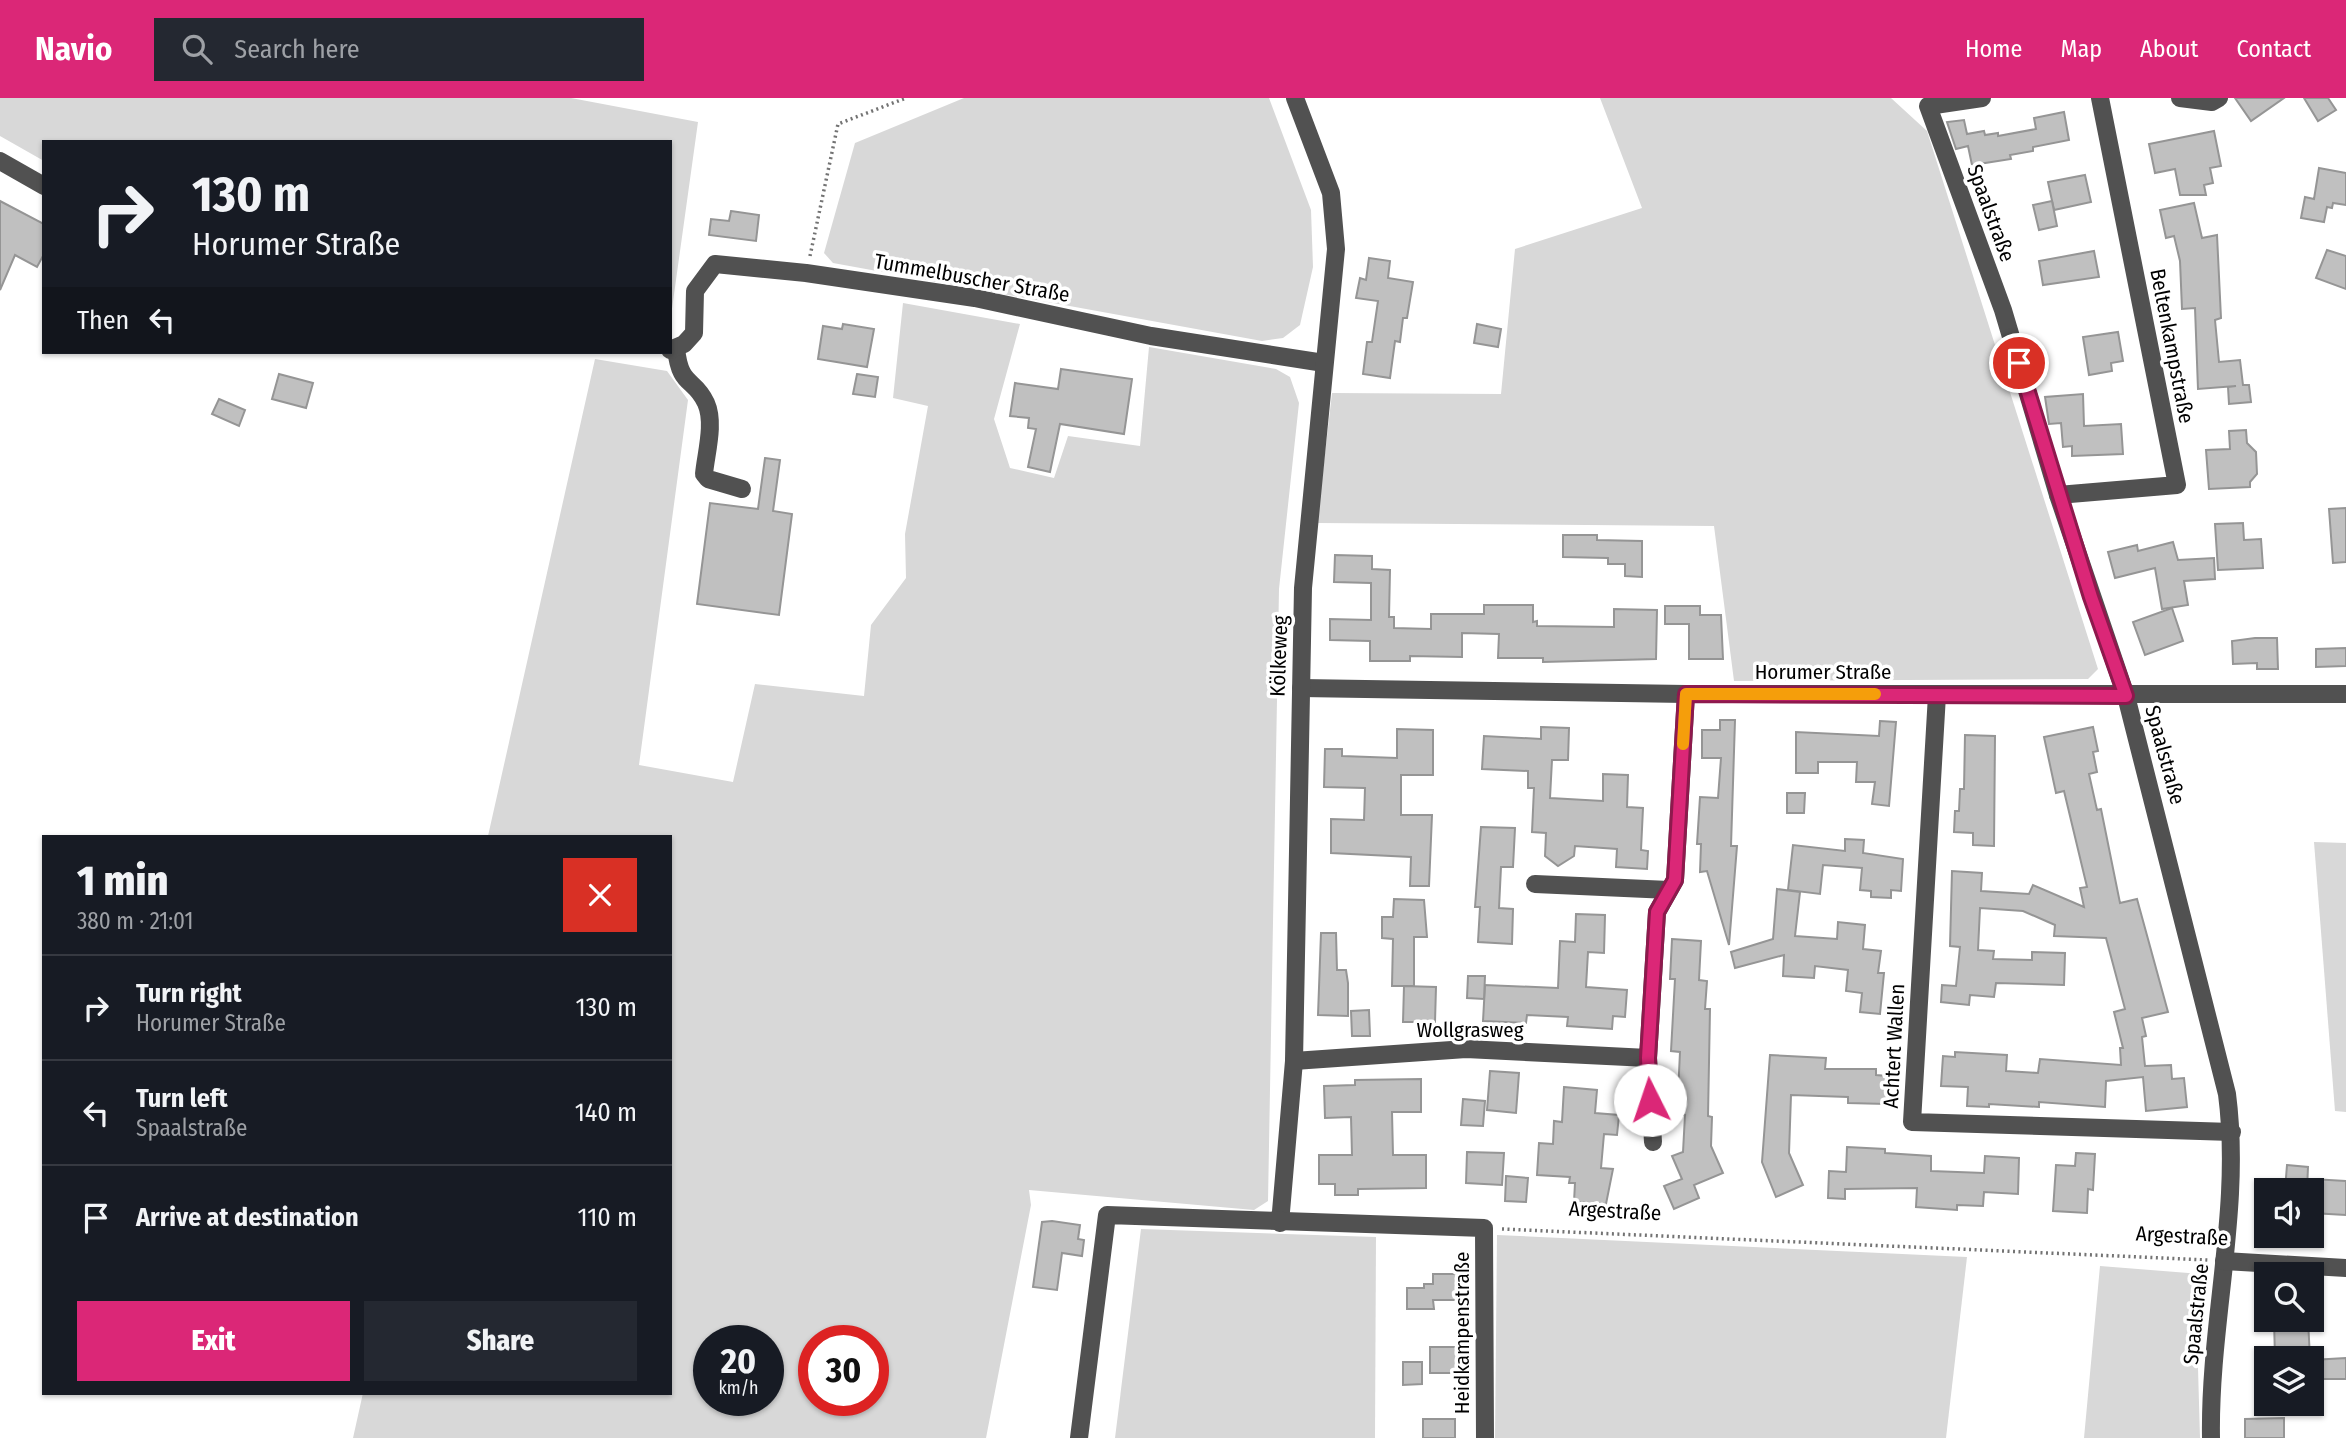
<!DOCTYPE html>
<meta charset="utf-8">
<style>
body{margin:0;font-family:"Fira Sans Condensed",sans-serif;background:#242831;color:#f1f3f6;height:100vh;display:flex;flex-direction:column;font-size:26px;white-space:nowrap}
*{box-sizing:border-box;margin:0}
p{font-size:23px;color:#9ea1a6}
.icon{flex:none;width:38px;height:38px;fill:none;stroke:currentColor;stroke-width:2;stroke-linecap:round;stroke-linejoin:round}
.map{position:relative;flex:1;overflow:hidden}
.sheet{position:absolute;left:42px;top:737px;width:630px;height:560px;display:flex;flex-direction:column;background:#171b24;border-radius:0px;box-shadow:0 2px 5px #0004}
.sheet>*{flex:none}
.banner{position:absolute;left:42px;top:42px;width:630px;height:214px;border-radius:0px;box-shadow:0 2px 5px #0004;background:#171b24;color:#f1f3f6;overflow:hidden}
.controls{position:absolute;left:2254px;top:1080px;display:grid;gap:14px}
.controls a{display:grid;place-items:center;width:70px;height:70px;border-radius:0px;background:#171b24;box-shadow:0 2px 5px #0004;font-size:35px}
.speed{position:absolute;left:693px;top:1227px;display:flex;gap:14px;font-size:35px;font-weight:700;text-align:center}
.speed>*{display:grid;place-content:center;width:91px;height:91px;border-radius:50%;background:#171b24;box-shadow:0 2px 5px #0004;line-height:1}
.speed small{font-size:18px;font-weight:400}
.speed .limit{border:10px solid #d22;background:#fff;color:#111}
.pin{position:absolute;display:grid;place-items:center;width:60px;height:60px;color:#fff;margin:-30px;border:4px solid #fff;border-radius:50%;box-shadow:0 2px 7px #0007}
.me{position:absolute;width:77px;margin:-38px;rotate:356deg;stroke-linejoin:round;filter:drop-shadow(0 0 5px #0008)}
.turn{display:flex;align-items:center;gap:24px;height:147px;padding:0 35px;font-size:32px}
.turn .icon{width:91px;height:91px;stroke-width:2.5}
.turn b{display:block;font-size:49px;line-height:60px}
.then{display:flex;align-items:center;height:66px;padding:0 35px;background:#0003;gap:14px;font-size:26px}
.round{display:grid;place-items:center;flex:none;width:74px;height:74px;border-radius:0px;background:#242831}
.overview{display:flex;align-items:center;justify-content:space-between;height:119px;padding:0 35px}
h1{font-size:42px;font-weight:800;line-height:52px}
.button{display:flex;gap:14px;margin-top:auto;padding:14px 35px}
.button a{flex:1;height:80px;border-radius:0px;background:#db2777;color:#fff;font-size:28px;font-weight:800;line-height:80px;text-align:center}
.button a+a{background:#242831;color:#f1f3f6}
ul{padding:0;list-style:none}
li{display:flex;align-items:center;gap:21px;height:105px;padding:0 35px;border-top:2px solid #363941}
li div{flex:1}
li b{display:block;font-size:26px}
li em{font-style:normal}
header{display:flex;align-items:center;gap:42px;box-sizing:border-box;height:98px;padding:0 35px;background:#db2777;color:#fff}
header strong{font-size:33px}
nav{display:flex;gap:38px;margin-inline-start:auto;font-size:24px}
.search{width:490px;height:63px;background:#242831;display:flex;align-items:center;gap:18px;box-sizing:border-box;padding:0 24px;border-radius:0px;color:#9ea1a6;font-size:26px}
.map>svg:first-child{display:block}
.green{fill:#d8d8d8;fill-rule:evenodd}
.building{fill:#c0c0c0;stroke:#959595;stroke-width:2}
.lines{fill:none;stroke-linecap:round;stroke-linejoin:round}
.path{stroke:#737373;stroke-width:3.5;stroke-dasharray:2 3.5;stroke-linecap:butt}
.minor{stroke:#515151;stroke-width:18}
.route-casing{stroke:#8e194d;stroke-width:18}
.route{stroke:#db2777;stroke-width:12}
.slow{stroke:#f59e0b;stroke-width:12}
.labels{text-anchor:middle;stroke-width:7;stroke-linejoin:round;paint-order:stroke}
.street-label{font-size:21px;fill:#000;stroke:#fff}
</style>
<header>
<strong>Navio</strong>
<div class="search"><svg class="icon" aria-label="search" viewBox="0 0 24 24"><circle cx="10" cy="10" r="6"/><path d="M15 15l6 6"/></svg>Search here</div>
<nav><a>Home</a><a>Map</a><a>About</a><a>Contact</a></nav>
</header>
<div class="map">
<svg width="2346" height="1340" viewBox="0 0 2346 1340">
<rect width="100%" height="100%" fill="#fff"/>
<g class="green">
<polygon points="0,0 571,0 698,24 670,225 670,44 44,44 44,63 0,38"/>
<polygon points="964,0 1269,0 1311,112 1313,169 1300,227 1283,240 1262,243 833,165 824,155 855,45"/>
<polygon points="1600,0 1891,0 1927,33 2098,571 2088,581 1734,583 1714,428 1317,425 1332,295 1501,296 1515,151 1642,110"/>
<path d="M903 205 1020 226 994 321 1010 370 1054 380 1068 338 1140 348 1149 249 1276 271 1290 279 1299 305 1279 491 1268 1103 1254 1112 1029 1092 1031 1107 986 1340H353L363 1295H670V738H488L595 261 667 273 688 302 639 667 733 684 755 586 864 598 871 527 906 480 905 436 928 308 893 300ZM768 1242V1302H709V1242ZM873 1242V1302H814V1242Z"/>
<polygon points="2314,744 2346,745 2346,1014 2335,1013"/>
<polygon points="1141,1131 1376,1139 1375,1340 1115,1340"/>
<polygon points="1497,1137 1967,1159 1946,1340 1495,1340"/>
<polygon points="2100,1168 2201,1176 2198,1270 2200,1340 2084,1340"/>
</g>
<g class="building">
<polygon points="2235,0 2284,0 2251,23"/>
<polygon points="2304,0 2328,0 2336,12 2318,23"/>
<polygon points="2064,14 2069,42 2033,49 2033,53 2010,57 2011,61 1972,67 1968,48 1956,51 1947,24 1964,22 1967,36 1984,33 1985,37 1998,35 1998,38 2036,31 2034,20"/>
<polygon points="2214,33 2221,68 2210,70 2213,85 2204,87 2206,97 2180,97 2175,71 2155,75 2149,46"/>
<polygon points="2319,70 2346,75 2346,107 2333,105 2332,110 2327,109 2324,124 2301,120 2305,99 2314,101"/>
<polygon points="2085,77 2091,104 2054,112 2048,84"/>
<polygon points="0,103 44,126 44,156 37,169 15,157 0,192"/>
<polygon points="2052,103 2057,128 2039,132 2033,107"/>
<polygon points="2194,105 2202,140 2217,137 2221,220 2215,222 2219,264 2240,262 2243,287 2249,287 2251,304 2229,306 2228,289 2236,288 2198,291 2195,210 2182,211 2180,163 2174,138 2166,140 2160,112"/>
<polygon points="731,113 759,117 756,143 709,137 711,121 729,123"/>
<polygon points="2327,152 2346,158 2346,191 2316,180"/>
<polygon points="2094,153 2099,179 2043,187 2039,163"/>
<polygon points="1369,160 1390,163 1388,180 1413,184 1407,220 1403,220 1400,244 1395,243 1390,280 1363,276 1367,244 1372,244 1378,203 1356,200 1360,180 1366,182"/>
<polygon points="843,226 874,231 867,269 818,261 823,228 842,231"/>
<polygon points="1477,226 1501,231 1498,249 1474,245"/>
<polygon points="2118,234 2123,263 2111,265 2112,273 2089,277 2083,239"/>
<polygon points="1061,271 1132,281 1124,336 1060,326 1050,374 1028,369 1036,331 1028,330 1029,320 1010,318 1015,285 1058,291"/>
<polygon points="279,276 313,285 306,310 272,301"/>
<polygon points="857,276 878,279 875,299 853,296"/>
<polygon points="2083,296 2084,328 2121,326 2123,356 2072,358 2072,348 2063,349 2061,325 2049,326 2045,299"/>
<polygon points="219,301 245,312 239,328 212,316"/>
<polygon points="2246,332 2247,345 2256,354 2257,376 2250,384 2250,389 2209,391 2206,352 2230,351 2229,333"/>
<polygon points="765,360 780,362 773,413 792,416 779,517 697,506 710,405 758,411"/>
<polygon points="2346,410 2346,464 2333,465 2329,411"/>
<polygon points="2243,425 2244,442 2261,441 2263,470 2218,472 2215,426"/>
<polygon points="1563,437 1597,437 1597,442 1642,443 1642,479 1625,478 1625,466 1608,466 1608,460 1563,459"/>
<polygon points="2173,444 2178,462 2214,460 2215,481 2184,483 2188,507 2162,511 2155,470 2115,480 2108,454 2137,447 2138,453"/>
<polygon points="1335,457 1372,458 1372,471 1390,472 1389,519 1394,519 1394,530 1431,531 1431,516 1484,516 1484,507 1533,507 1533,524 1537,523 1537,528 1614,529 1614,511 1657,512 1656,561 1543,564 1543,560 1498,560 1499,536 1462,535 1462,559 1410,558 1410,563 1370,563 1370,543 1330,542 1330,521 1371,522 1371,485 1334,484"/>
<polygon points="1665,508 1700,508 1700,517 1721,517 1723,561 1689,561 1689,526 1665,526"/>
<polygon points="2172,510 2183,543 2145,557 2133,524"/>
<polygon points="2255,540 2277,540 2278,571 2257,571 2257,565 2233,566 2232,543"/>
<polygon points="2346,550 2346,568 2316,569 2316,551"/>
<polygon points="1720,622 1735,622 1731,748 1737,748 1729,847 1707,773 1700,774 1701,746 1697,746 1700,699 1718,700 1721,660 1702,660 1702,632 1720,632"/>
<polygon points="1880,623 1896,624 1889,708 1872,706 1875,684 1856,684 1857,664 1818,664 1818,675 1796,675 1796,634 1879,638"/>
<polygon points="1541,629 1569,630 1568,662 1552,662 1550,700 1603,703 1603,676 1628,677 1627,709 1643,710 1641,752 1648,753 1647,771 1616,769 1617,751 1575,748 1574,758 1558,768 1545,758 1546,735 1532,734 1534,690 1528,690 1528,673 1482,671 1484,638 1541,641"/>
<polygon points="2093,629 2098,653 2093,654 2097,674 2089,676 2097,712 2101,711 2120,805 2137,801 2168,914 2142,920 2146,938 2142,939 2145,968 2171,967 2172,981 2184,980 2187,1009 2146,1013 2143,979 2106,983 2105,1009 2039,1004 2039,1009 1989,1006 1989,1009 1967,1008 1968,989 1941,988 1943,958 1955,959 1955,954 2007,957 2006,973 2038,975 2040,961 2121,967 2120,950 2123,950 2114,914 2125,911 2106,840 2054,838 2055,827 2023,813 1980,810 1978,852 1994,853 1993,861 2032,862 2032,854 2065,855 2064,887 1996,885 1994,899 1970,897 1969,907 1941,904 1942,887 1956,888 1960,849 1950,848 1952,773 1982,775 1981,793 2029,796 2033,787 2084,809 2080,790 2087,789 2064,693 2056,695 2044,639"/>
<polygon points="1397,631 1433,632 1433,677 1401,677 1401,717 1432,717 1429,788 1410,788 1411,759 1331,755 1331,721 1364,722 1365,690 1324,689 1325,651 1342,651 1342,658 1397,660"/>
<polygon points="1965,637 1995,638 1994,748 1973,747 1973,735 1954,734 1955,713 1959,713 1960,691 1964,691"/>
<polygon points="1787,695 1805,695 1804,715 1787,715"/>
<polygon points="1481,729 1515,730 1513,769 1501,769 1499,810 1513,811 1512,846 1478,844 1480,809 1475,809"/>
<polygon points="1845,741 1864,742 1863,755 1903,761 1901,793 1891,792 1891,800 1871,799 1871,793 1860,792 1862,770 1823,767 1820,796 1788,792 1793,747 1845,753"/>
<polygon points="1777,791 1800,794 1795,838 1837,841 1838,824 1865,827 1863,851 1881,853 1878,875 1884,875 1880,916 1860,914 1862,895 1846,893 1848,872 1815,868 1814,880 1783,878 1784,857 1735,870 1731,854 1773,841"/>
<polygon points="1394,801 1424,802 1427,839 1414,839 1414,888 1392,888 1393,841 1382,840 1382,819 1393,819"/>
<polygon points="1576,816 1605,817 1604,855 1588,854 1586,889 1627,892 1625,919 1613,918 1612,931 1567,928 1568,919 1527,917 1526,925 1483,923 1485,887 1558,890 1560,843 1575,844"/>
<polygon points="1321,835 1336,835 1337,872 1346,872 1348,885 1348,918 1318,917"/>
<polygon points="1672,841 1701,843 1699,882 1707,883 1705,911 1710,911 1708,1018 1712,1019 1711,1048 1723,1075 1694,1087 1699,1100 1674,1111 1664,1088 1682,1081 1672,1058 1683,1054 1685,1017 1677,1017 1680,954 1671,953 1675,881 1670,881"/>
<polygon points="1468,878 1485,878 1484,901 1467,900"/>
<polygon points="1404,888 1436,889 1435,924 1403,924"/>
<polygon points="1369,912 1370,938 1352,938 1351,913"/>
<polygon points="1770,957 1826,960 1825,971 1876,971 1876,977 1887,978 1886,1006 1848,1005 1848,999 1791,997 1789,1055 1803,1087 1776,1099 1762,1064"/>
<polygon points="1490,973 1519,975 1516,1015 1487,1012"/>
<polygon points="1421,981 1421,1014 1392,1014 1393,1057 1426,1057 1426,1090 1358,1091 1358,1097 1335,1097 1335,1086 1319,1086 1319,1057 1352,1057 1351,1019 1325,1020 1324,988 1355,987 1355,982"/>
<polygon points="1564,989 1597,992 1595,1015 1619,1017 1617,1037 1604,1036 1601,1070 1613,1071 1606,1106 1574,1104 1575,1085 1569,1085 1570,1079 1537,1077 1539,1045 1553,1046 1554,1023 1562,1024"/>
<polygon points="1463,1001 1485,1003 1483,1028 1461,1027"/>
<polygon points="1847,1049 1885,1051 1885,1055 1931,1058 1931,1073 1984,1075 1985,1058 2019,1060 2018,1096 1984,1094 1983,1108 1957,1107 1957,1112 1916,1109 1917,1090 1845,1091 1845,1101 1828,1100 1829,1073 1846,1074"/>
<polygon points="1467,1054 1504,1055 1502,1087 1466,1085"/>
<polygon points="2076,1055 2095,1056 2093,1092 2088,1091 2087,1115 2053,1113 2056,1067 2075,1068"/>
<polygon points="2287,1067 2308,1069 2307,1092 2285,1092"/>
<polygon points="1506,1078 1528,1080 1526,1104 1505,1103"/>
<polygon points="2312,1081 2346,1083 2346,1117 2312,1115"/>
<polygon points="1052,1123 1080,1127 1078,1141 1084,1142 1082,1158 1062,1155 1057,1192 1033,1189 1042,1124"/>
<polygon points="1433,1176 1460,1176 1460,1202 1433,1202 1434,1211 1407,1211 1407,1190 1424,1190 1424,1186 1433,1186"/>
<polygon points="2274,1222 2308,1222 2310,1260 2275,1260"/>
<rect x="1430" y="1249" width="31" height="26"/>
<polygon points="2346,1260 2346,1281 2312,1281 2312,1262"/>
<polygon points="1403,1264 1422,1264 1422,1286 1403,1287"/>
<polygon points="2284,1320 2284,1340 2245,1340 2245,1321"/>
<rect x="1423" y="1321" width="32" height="19"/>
</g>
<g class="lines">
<g class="path">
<polyline points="810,158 838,26 906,0"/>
<polyline points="1502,1131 2208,1162"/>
</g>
<g class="minor">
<path d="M1982 0 1928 8 2003 212 2058 397 2126 598 2227 996C2242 1111 2209 1225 2211 1340"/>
<polyline points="2180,0 2212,4 2219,0"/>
<polyline points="0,63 44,88"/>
<path d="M676 250C680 290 694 279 706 305 715 325 706 355 704 376L708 381 742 391"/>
<polyline points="670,252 684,246 694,235 695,193 715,166 806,175 975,200 1151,238 1324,265"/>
<polyline points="2058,397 2177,387 2100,0"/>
<polyline points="1301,590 1686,596 2346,596"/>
<polyline points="1937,597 1912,1024 2232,1034"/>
<polyline points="1535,786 1669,792"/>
<polyline points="1648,960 1653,1044"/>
<polyline points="1294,963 1466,951 1648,960 1657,814 1675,782 1686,596"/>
<polyline points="1280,1125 1294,963 1303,490 1336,151 1331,95 1295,0"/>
<polyline points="2224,1163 2346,1170"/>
<polyline points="1079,1340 1107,1117 1484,1130 1485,1340"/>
</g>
</g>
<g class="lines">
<defs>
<polyline id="route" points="1650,1002 1648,960 1657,814 1675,782 1686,596 2126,598 2091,499 2019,265"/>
</defs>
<use href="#route" class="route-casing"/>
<use href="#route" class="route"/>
<polyline class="slow" points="1683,646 1686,596 1875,596"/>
</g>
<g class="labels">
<g class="street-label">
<text transform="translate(1991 115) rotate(70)" y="7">Spaalstraße</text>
<text transform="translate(972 180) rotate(10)" y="7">Tummelbuscher Straße</text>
<text transform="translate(2172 248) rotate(79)" y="7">Beltenkampstraße</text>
<text transform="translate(1279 558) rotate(-88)" y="7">Kölkeweg</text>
<text x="1823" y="581">Horumer Straße</text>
<text transform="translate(2165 657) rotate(75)" y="7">Spaalstraße</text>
<text x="1470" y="939">Wollgrasweg</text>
<text transform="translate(1894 948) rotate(-87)" y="7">Achtert Wallen</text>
<text transform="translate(1615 1113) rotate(3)" y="7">Argestraße</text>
<text transform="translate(2182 1138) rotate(3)" y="7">Argestraße</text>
<text transform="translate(2196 1216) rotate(-84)" y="7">Spaalstraße</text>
<text transform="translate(1462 1235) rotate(-90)" y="7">Heidkampenstraße</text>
</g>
</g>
</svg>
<div class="controls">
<a><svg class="icon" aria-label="sound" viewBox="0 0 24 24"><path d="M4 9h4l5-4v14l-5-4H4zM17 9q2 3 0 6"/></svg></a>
<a><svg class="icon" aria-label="search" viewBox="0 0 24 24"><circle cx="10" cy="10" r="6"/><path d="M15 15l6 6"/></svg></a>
<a><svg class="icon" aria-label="layers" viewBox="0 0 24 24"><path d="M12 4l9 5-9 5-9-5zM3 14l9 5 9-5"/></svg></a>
</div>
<div class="speed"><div>20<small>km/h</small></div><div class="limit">30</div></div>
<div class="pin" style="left:2019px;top:265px;background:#d93025"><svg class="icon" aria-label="arrive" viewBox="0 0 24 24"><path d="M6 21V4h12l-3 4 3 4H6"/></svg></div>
<svg class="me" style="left:1650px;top:1002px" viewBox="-20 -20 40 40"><circle r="19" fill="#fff"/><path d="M0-13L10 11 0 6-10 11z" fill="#db2777"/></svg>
<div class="banner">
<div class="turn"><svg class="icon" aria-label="right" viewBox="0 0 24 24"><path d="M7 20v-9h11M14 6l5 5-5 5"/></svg><div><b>130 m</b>Horumer Straße</div></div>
<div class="then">Then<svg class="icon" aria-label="left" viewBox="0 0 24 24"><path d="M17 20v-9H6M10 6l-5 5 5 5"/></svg></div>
</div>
<section class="sheet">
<div class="overview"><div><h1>1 min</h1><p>380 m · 21:01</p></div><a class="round" style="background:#d93025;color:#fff"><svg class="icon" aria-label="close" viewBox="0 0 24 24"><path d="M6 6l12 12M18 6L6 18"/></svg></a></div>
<ul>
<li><svg class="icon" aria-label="right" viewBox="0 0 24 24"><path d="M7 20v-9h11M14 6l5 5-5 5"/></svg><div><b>Turn right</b><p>Horumer Straße</p></div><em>130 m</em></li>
<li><svg class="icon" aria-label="left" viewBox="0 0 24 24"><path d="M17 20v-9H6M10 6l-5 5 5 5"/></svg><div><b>Turn left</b><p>Spaalstraße</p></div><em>140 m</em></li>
<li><svg class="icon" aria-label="arrive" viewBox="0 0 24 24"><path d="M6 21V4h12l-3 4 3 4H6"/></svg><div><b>Arrive at destination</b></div><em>110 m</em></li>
</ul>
<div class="button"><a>Exit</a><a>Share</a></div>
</section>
</div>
